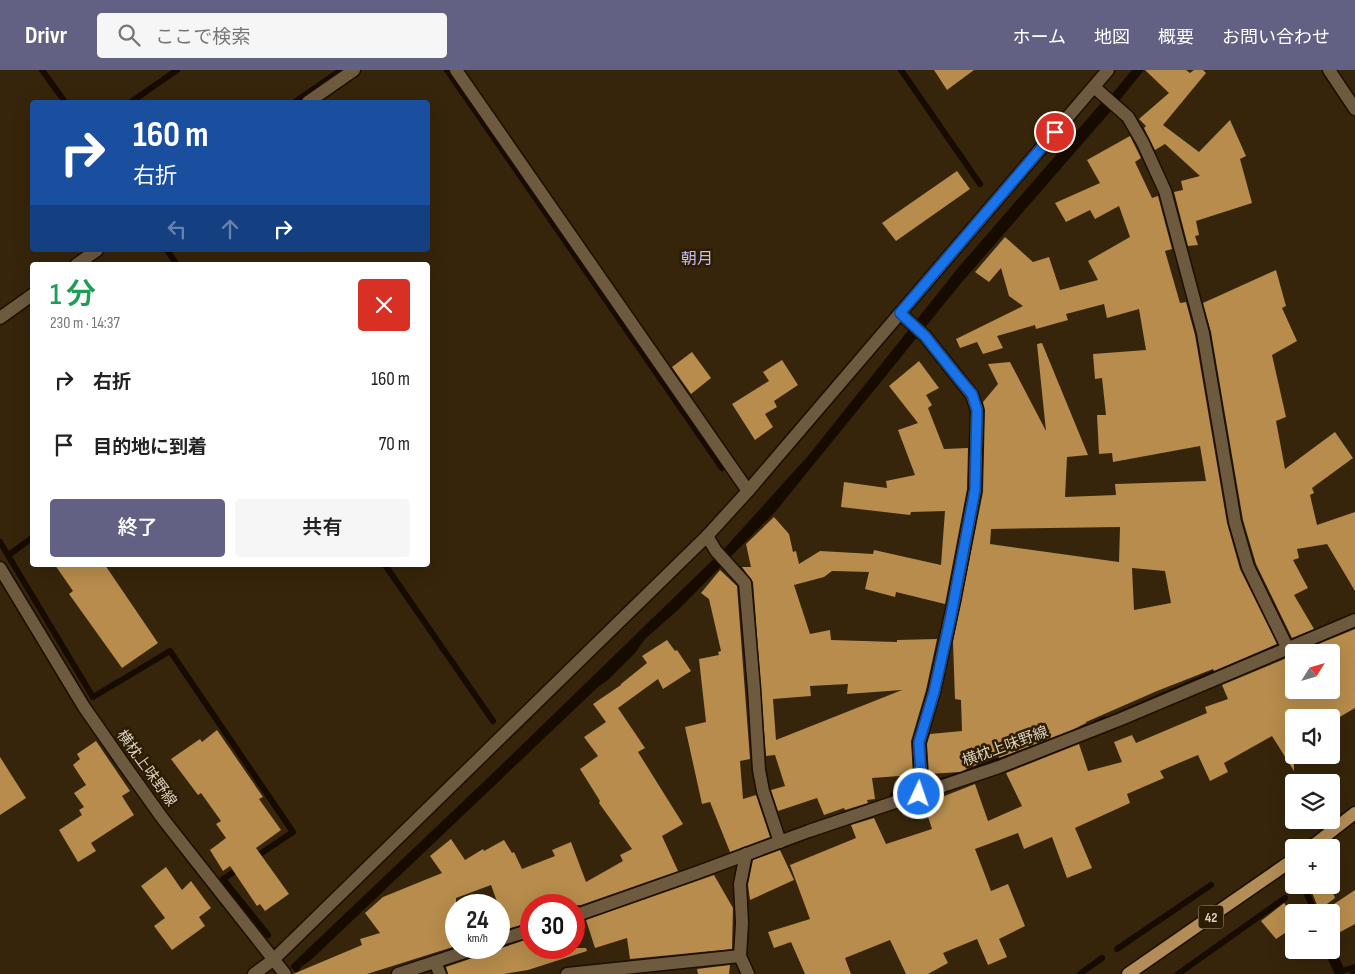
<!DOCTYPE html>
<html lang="ja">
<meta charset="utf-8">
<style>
body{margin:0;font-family:"Sofia Sans Condensed","Noto Sans JP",sans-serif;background:#f6f6f6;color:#222;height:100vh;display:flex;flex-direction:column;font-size:19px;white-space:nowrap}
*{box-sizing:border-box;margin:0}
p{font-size:16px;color:#767676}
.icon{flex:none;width:28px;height:28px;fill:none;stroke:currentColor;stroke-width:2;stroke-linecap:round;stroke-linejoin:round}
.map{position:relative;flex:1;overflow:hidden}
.sheet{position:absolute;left:30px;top:192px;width:400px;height:305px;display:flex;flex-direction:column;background:#fff;border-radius:5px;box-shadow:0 5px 20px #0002}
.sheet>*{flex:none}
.guide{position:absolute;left:30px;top:30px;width:400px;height:152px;border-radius:5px;box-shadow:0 5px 20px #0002;background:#1a4fa0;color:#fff;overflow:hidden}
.needle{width:32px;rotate:53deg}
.controls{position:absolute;left:1285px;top:574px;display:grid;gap:10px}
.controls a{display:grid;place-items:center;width:55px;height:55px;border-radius:5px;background:#fff;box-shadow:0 5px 20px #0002;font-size:25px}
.speed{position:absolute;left:445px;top:824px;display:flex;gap:10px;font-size:25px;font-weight:700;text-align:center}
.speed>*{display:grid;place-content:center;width:65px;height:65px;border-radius:50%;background:#fff;box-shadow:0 5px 20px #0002;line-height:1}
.speed small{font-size:12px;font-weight:400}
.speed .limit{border:8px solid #d22;background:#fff;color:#111}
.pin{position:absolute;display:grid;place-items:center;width:42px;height:42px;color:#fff;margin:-21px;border:2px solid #fff;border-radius:50%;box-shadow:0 1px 5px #0007}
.me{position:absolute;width:55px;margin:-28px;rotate:3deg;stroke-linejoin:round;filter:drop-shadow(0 0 4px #0008)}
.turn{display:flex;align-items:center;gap:18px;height:105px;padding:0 20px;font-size:22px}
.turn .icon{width:65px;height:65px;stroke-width:2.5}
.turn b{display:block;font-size:35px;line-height:42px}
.lanes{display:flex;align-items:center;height:48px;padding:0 20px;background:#0003;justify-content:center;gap:25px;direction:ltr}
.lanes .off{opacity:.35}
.round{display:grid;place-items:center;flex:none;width:52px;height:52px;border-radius:5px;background:#f6f6f6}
.headline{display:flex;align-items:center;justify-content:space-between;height:85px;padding:0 20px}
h1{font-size:30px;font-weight:600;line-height:38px;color:#1e9e55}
.cta{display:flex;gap:10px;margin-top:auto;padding:10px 20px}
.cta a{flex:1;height:58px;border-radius:5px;background:#626183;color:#fff;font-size:20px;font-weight:600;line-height:58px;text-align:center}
.cta a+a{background:#f6f6f6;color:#222}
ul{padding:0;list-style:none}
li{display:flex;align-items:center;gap:15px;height:65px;padding:0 20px}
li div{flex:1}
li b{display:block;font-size:19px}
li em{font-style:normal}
header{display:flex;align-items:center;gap:30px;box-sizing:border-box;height:70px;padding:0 25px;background:#626183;color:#fff}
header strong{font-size:24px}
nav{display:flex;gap:28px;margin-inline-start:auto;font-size:18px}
.search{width:350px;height:45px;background:#f6f6f6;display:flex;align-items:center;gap:12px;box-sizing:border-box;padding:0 18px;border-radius:5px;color:#767676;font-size:19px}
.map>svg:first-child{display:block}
.water{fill:#170b00}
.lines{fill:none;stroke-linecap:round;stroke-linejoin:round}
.stream{stroke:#170b00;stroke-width:6}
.building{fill:#b78c4c;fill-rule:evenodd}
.street-casing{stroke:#1d0e00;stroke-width:15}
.primary-casing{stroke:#1d0e00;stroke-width:15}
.street{stroke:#6d5a3f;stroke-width:12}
.primary{stroke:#b38d57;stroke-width:12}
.route-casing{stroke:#114b97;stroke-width:12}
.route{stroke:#1a73e8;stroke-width:9}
.labels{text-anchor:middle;stroke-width:5;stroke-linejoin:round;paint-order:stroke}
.shield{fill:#2c1c02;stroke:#a79b88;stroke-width:1}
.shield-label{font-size:14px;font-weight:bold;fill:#dcd1c2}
.street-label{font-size:15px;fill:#dcd1c2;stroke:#2c1c02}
.neighbourhood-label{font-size:16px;fill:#bfbef7;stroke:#2c1c02}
</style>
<header>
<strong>Drivr</strong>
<div class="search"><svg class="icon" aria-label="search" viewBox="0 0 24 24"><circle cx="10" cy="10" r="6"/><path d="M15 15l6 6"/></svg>ここで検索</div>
<nav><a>ホーム</a><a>地図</a><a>概要</a><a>お問い合わせ</a></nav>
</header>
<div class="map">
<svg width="1355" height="904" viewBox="0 0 1355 904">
<rect width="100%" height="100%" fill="#36250b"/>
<g class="water">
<polygon points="1132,0 1144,0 1110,42 962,212 775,442 678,540 645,569 635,583 609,609 598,617 312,889 301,897 297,904 290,896 495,701 723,480 808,386 958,198 1102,32 1113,23"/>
<polygon points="1278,572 1279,576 1118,644 1118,642"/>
<polygon points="1105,646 1107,649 1075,664 930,716 928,713 1072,661"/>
</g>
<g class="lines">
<g class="stream">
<polyline points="42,0 65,32"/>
<polyline points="447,0 722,398"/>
<polyline points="901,0 980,114"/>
<polyline points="131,32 177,0"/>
<polyline points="295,32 341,0"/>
<polyline points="167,180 177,195"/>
<polyline points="0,472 93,627 170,581 293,762 254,788"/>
<polyline points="10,484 32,468"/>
<polyline points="385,495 493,651"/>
<polyline points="893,725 912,719"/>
<polyline points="240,798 223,809 268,865"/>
<polyline points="1303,815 1315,842"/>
<polyline points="1331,878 1342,901 1355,897"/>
<polyline points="1117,879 1211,815"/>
<polyline points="1327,880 1338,904"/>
<polyline points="1080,904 1102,888"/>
<polyline points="1178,904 1285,828"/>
<polyline points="1353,904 1354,904"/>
</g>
</g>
<g class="building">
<polygon points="934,0 974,0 947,20"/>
<polygon points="1145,0 1186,0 1190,3 1194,0 1203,0 1206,3 1163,55 1199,82 1230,50 1246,86 1240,89 1252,133 1196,151 1199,165 1195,166 1198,175 1188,176 1174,122 1183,120 1181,111 1200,106 1165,74 1155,80 1144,58 1146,56 1139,49 1169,23"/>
<path d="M1130 66 1141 88 1135 92 1152 128 1158 126 1172 179 1165 181 1180 233 1186 232 1195 265 1227 453 1240 499 1277 574 1214 601 1213 599 1157 621 1086 652V653L1074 659 999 688 998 686 960 702 929 704 927 674 930 664 962 661 961 630 955 629 953 572 983 422 985 340 983 332 998 314 988 294 1010 292 1046 361 1037 274 1042 273 1088 385 1067 387 1065 427 1116 425 1115 414 1206 411 1200 376 1113 392 1112 383 1099 384 1097 345H1106L1102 308 1095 309 1093 284 1146 280 1139 239 1107 248 1104 234 1066 244 1068 250 1036 259 1035 255 997 266 1003 278 983 284 977 272 960 278 956 269 1023 236 1009 226 1001 198 989 212 975 202 1005 167 1033 192 1049 187 1060 220 1098 210 1088 191 1130 167 1119 136 1095 149 1090 140 1066 152 1055 133 1100 113 1087 90ZM1120 457 1119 492 990 474 991 459ZM1132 498 1165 501 1171 533 1134 540Z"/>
<polygon points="957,101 970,119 896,171 882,153"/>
<polygon points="1276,200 1286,236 1282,238 1297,271 1272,285 1286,347 1276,351 1285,399 1335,362 1353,388 1312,418 1314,423 1310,425 1317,455 1355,442 1355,521 1327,474 1297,479 1299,488 1293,490 1308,518 1294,525 1314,559 1292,568 1256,494 1243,450 1211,262 1203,233"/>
<polygon points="692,282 711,308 691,324 672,297"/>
<polygon points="782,290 798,315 774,331 777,337 765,344 773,357 755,370 732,334 769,311 763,302"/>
<path d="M919 291 939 318 926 325 932 335 928 338 944 379 968 378 967 419 945 534 896 522 895 527 865 519 869 502 832 501 824 507 794 515 810 564 830 560 831 570 897 572V570L937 569 926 620 911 671 913 705 872 708 875 729 867 730 868 733 845 740 844 738 824 745 817 728 778 741 771 720 785 716 775 685 766 686 753 512 742 497H751L746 474 774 447 789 464 793 482 796 481 799 494 820 481 873 484 874 480 941 495 945 441 911 442 910 445 841 437 844 412 887 418 886 411 915 405 898 360 918 353 889 316ZM848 614 847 624 902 620 776 670 773 629 811 626 810 616Z"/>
<polygon points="55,495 105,495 158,573 122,598 69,524 73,521"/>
<polygon points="720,500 737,516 750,689 740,691 743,729 756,725 770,767 730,782 710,732 702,734 685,657 706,652 699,589 719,585 718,582 721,581 709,529 701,523"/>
<polygon points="1355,559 1355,638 1338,648 1294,648 1294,701 1272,666 1224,693 1228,702 1210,711 1198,685 1160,701 1164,708 1127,724 1130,733 1075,758 1092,798 1067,808 1052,767 1024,779 1018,763 975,779 991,821 1008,814 1025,856 999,869 1007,887 988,895 977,869 943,883 948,893 928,904 906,904 890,870 845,888 851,904 805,904 791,872 774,878 768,862 810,849 790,795 856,768 851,755 874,748 886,774 932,759 924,734 975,714 988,751 1022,736 1006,703 1079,674 1088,701 1122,692 1114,672 1132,665 1136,673 1207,643 1205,637 1228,629 1222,615 1294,585 1294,620 1331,620 1331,582 1299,582"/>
<polygon points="667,570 675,581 677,580 691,601 663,619 658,609 618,638 645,678 638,682 683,754 662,766 678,801 581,835 531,835 531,852 507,859 491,815 456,828 456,876 367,904 293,904 362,875 360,869 380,863 365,843 383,827 442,803 430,786 451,769 465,790 483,779 484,781 504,770 512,783 514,782 522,799 555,786 552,780 571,772 586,812 623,791 620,785 632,779 599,733 600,731 580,699 598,686 584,667 606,652 593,634 621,615 621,614 647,593 642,586"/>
<polygon points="217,660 263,727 259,729 281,760 256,778 289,824 265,841 260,834 257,836 230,796 223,801 210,780 226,768 216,754 221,751 201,723 198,725 171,689 200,669 202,672"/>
<polygon points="96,671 130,721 122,726 134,745 91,773 96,781 78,792 59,760 82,745 79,740 84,737 74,723 86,715 73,695 80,689 77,684"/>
<polygon points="0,687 26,728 0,745"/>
<polygon points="780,780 794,810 750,830 748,815 753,790"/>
<polygon points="166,797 182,820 191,811 211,838 199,847 205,856 172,880 154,856 165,848 141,816"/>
<polygon points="714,805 733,838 732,879 630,889 627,868 595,878 586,850"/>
<polygon points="1309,815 1330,815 1335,828 1319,840"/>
<polygon points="1355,820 1355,854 1331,867 1331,836"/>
<polygon points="1284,833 1294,845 1294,857 1276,869 1261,851"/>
<polygon points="531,868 531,878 586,878 587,881 528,900 504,904 448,904 446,897"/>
<polygon points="730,895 729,904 698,904 697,899"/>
</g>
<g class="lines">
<defs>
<g id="street">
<polyline points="456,0 748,421"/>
<polyline points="1329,0 1355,39"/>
<polyline points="1094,17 1128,47 1143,73 1165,121 1203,263 1235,452 1248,497 1288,579"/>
<polyline points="308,32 354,0"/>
<polyline points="76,195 97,180"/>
<polyline points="900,243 925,266 972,325 977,340 975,420 954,531 934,622 919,673 921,705 919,724"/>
<polyline points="0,248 32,225"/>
<polyline points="707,466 716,481 745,513 754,619 759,700 763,721 780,772"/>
<polyline points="0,498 84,637 123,693 163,749 285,904"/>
<polyline points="746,784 740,814 742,853 740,886 748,904"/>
<polyline points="574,846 696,803 809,761 999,697 1121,649 1355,550"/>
<polyline points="499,870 531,860"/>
<polyline points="435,892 440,904"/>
<polyline points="254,904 273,890 707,466 748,421 1108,0"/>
<polyline points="398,904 477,878"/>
<polyline points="567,904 740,886"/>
</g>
<g id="primary">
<polyline points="1310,778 1355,743"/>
<polyline points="1128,904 1294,789"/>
</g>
</defs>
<use href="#street" class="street-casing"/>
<use href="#primary" class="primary-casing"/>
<use href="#street" class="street"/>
<use href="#primary" class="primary"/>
</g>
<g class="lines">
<defs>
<polyline id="route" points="919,724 921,705 919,672 934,622 950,550 975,420 977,340 972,324 960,310 925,266 900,243 1055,62"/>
</defs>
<use href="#route" class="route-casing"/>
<use href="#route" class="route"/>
</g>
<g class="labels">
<rect class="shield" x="1198.5" y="835.5" width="25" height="23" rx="4"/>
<g class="shield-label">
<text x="1211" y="852">42</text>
</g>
<g class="street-label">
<text transform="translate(1005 676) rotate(-20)" y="5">横枕上味野線</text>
<text transform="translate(147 698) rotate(54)" y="5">横枕上味野線</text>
</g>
<g class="neighbourhood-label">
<text x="697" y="194">朝月</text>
</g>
</g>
</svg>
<div class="controls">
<a><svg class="needle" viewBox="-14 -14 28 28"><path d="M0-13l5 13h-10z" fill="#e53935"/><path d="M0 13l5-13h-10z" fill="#767676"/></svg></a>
<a><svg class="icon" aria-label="sound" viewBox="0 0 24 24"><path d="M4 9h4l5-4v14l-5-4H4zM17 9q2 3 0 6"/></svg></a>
<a><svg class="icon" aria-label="layers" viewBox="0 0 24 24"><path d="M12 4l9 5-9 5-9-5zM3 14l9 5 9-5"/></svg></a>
<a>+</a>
<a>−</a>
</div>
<div class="speed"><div>24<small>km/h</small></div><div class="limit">30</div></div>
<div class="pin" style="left:1055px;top:62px;background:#d93025"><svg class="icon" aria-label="arrive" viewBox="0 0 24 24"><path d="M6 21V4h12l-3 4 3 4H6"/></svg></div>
<svg class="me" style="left:919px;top:724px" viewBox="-20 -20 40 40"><circle r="17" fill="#1a73e8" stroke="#fff" stroke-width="3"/><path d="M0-11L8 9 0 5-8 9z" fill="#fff"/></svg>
<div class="guide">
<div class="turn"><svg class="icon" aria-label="right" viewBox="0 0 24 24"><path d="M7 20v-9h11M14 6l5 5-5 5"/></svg><div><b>160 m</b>右折</div></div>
<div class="lanes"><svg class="icon off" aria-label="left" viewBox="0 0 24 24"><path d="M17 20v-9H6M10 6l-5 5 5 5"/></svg><svg class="icon off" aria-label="ahead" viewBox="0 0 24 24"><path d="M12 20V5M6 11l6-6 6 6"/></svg><svg class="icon" aria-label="right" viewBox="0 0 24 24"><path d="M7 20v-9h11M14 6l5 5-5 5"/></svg></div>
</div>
<section class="sheet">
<div class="headline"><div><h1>1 分</h1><p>230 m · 14:37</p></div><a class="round" style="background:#d93025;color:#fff"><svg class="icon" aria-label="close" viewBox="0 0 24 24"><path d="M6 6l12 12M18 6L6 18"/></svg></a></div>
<ul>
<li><svg class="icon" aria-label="right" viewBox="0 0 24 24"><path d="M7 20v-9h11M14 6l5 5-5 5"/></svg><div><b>右折</b></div><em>160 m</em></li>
<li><svg class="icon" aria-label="arrive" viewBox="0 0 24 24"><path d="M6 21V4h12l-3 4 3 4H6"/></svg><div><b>目的地に到着</b></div><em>70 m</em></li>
</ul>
<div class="cta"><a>終了</a><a>共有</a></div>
</section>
</div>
